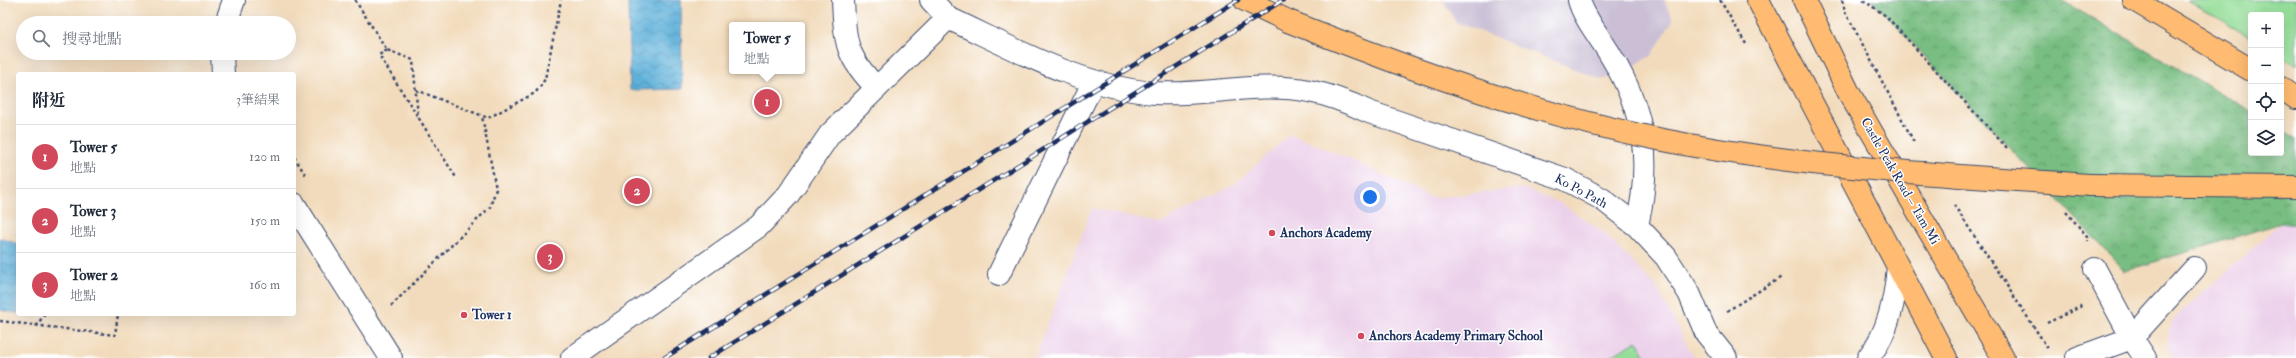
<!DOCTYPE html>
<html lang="zh-TW">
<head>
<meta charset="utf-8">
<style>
	:root { --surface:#fff; --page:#f2f2f3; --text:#1f2937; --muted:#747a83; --line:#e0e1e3; --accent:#d1495b }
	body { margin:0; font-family:"IM FELL Double Pica","Noto Serif TC",serif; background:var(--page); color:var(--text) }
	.controls { position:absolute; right:12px; top:12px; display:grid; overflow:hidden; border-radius:4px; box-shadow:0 4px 16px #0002 }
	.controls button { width:36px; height:36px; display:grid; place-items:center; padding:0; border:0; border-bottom:1px solid var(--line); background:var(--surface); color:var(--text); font:20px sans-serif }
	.you { position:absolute; left:1370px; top:197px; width:14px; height:14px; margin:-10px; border:3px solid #fff; border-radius:50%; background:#1a73e8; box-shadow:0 0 0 6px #1a73e833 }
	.badge { display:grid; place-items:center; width:26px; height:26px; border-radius:50%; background:var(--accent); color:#fff; font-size:13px; font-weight:700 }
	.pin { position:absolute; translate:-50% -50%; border:2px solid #fff; box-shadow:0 1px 4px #0006 }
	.popup { position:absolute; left:729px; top:22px; width:76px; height:52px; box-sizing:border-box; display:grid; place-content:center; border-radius:4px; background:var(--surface); filter:drop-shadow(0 1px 3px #0005); font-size:13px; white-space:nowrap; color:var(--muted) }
	.popup b { font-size:15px; color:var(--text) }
	.popup::after { content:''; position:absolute; left:50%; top:100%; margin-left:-8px; border:8px solid transparent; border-top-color:var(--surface) }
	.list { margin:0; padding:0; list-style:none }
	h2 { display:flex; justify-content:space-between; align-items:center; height:52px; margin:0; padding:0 16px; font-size:17px }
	h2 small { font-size:13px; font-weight:400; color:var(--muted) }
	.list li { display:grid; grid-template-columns:26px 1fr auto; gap:12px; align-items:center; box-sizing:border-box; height:64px; padding:0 16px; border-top:1px solid var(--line) }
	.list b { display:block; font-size:15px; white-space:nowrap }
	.list p { margin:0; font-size:13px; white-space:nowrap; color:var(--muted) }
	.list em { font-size:13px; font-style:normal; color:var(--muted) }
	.icon { flex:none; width:22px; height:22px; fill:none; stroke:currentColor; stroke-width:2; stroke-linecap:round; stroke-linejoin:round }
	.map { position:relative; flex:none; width:2296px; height:358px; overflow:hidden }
	.search { position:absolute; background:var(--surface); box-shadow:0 4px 16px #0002; left:16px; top:16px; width:280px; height:44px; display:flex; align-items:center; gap:10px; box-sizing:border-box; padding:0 14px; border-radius:22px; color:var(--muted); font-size:15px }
	.panel { position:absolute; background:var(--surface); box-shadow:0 4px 16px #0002; left:16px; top:72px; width:280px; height:244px; border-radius:4px }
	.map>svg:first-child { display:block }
</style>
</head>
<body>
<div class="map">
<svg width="2296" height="358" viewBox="0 0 2296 358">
	<defs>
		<pattern id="forest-crowns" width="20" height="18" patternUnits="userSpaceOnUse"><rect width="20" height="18" fill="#78bd81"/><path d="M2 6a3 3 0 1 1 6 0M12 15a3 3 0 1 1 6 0" fill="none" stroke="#629a6d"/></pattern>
		<pattern id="water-waves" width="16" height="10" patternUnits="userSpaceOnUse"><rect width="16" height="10" fill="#5eb1da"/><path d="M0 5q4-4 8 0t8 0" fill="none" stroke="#4d90b4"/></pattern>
	</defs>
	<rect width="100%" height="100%" fill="#fff"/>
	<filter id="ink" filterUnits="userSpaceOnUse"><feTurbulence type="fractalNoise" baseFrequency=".025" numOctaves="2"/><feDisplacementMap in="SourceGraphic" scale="8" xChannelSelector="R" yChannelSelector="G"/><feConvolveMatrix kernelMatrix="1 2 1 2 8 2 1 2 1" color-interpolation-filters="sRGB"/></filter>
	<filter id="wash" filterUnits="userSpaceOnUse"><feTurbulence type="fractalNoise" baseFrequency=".012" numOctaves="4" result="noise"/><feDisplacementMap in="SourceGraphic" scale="16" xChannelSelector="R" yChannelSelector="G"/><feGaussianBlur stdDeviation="0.9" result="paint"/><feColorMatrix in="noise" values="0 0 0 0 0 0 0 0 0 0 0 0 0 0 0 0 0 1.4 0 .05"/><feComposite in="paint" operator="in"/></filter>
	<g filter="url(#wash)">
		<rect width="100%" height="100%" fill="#f2dbbc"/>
		<path fill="#ecd1ea" d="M 1290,134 L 1352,160 L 1432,198 L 1523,188 L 1562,204 L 1602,231 L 1655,285 L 1694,358 L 1035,358 L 1092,208 L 1160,224 L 1235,184 Z
			M 2281,223 L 2296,225 L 2296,358 L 2174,358 L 2167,347 L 2171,321 Z"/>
		<path fill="#cbbfd5" d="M 1443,0 L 1664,0 L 1673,20 L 1652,55 L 1622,73 L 1602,80 L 1456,22 Z"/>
		<path fill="#95de99" stroke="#58867c" d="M 2188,0 L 2296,0 L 2296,65 L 2281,56 L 2281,15 L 2251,15 L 2251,38 Z
			M 1637,341 L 1647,358 L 1608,358 Z"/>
		<path fill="url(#forest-crowns)" stroke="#4a7670" d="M 1872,0 L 2061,0 L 2251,111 L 2251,153 L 2281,153 L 2281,129 L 2296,138 L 2296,225 L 2281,223 L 2125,271 Z"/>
		<path fill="url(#water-waves)" stroke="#3c709c" d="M 628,0 L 681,0 L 682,89 L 630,90 Z
			M 0,238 L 18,244 L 18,313 L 0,310 Z"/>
	</g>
	<g filter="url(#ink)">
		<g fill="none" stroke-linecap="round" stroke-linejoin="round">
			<g stroke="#3b496c" stroke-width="24">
				<path id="minor" d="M 843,0 C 845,43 846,57 877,88
					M 1579,0 C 1583,17 1602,40 1611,56 C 1645,112 1652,161 1637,226
					M 948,18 C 1015,49 1081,87 1155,93 C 1207,96 1259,81 1309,91 C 1330,95 1350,103 1369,112 L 1565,179 L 1602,199 L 1637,226 L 1666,257 L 1689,293 L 1706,333 L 1726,358
					M 226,23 L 234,0
					M 222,53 L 223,74
					M 294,204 L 391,358
					M 2095,269 L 2132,338 L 2145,358
					M 999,274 L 1094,81
					M 572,358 L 759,226 L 788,195 L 830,134 L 948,18 L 931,0
					M 1868,358 C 1889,332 1895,299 1898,267
					M 2077,358 L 2132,338 L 2195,268"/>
			</g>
			<g stroke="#3b496c" stroke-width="24">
				<path id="major" d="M 1758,0 L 1946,358
					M 1804,0 L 1849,93 L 2003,358"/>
			</g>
			<g stroke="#3b496c" stroke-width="24">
				<path id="highway" d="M 1245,0 L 1288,21
					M 2134,0 L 2251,70
					M 2281,88 L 2296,98
					M 2090,185 L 2296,187"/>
			</g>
			<path stroke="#3b496c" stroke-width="2.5" stroke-dasharray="3 3" stroke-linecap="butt" d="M 355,0 L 387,50 L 413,60 L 418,117
				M 1720,0 L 1746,44
				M 1842,0 L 1845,11 L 1915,144
				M 1863,0 L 1886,16 L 2008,149
				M 387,50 L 379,55 L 457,179
				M 416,90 L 488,118 L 535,93 L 540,87 L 545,79 L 561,0
				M 294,157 L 307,177
				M 1954,205 L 2049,350
				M 2066,212 L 2087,236 L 2088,241
				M 391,306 L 490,207 L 496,189 L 482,116
				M 1727,311 L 1783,276
				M 0,321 L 115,335 L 118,314
				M 2047,323 L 2080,307 L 2081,305
				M 36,326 L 45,314"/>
			<use href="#minor" stroke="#fff" stroke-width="22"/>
			<use href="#major" stroke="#febb71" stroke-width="22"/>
			<use href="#highway" stroke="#febb71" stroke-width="22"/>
			<g stroke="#1b2f5e" stroke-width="4.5">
				<path id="rail" d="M 664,358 L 1238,0
					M 709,358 L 1283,0"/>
			</g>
			<use href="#rail" stroke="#fff" stroke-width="3" stroke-dasharray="9" stroke-linecap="butt"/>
			<g stroke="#3b496c" stroke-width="24" stroke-linecap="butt">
				<path id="highway-bridge" d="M 1288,21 C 1409,69 1531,113 1658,139 C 1800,168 1946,175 2090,185"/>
			</g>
			<use href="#highway-bridge" stroke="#febb71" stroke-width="22"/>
		</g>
	</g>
	<g fill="#d1495b" stroke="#fff" stroke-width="1.5">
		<circle cx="1272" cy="233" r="4"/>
		<circle cx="464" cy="315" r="4"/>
		<circle cx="1361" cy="336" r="4"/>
	</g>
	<g text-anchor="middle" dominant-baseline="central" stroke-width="3" stroke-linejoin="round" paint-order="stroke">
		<g font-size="13" fill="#1b2f5e" stroke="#fff">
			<text transform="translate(1900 181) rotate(60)">Castle Peak Road – Tam Mi</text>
			<text transform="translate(1581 191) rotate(28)">Ko Po Path</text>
		</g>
		<g font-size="13" font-weight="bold" fill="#1b2f5e" stroke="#fff" text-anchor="start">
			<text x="1280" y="233">Anchors Academy</text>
			<text x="472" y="315">Tower 1</text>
			<text x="1369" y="336">Anchors Academy Primary School</text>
		</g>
	</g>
</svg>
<div class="controls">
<button>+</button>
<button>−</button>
<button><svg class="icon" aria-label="locate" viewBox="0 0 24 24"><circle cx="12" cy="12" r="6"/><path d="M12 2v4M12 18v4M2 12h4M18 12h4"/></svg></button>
<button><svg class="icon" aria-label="layers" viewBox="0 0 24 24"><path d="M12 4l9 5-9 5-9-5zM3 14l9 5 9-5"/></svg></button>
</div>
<div class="you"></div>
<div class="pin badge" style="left:767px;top:102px">1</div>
<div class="popup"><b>Tower 5</b>地點</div>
<div class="pin badge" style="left:637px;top:191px">2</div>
<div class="pin badge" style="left:550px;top:257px">3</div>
<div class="search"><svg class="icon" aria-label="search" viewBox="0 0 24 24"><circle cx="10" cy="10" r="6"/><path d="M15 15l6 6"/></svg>搜尋地點</div>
<section class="panel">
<h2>附近<small>3筆結果</small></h2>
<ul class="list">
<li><span class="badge">1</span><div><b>Tower 5</b><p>地點</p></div><em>120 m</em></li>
<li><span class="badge">2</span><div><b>Tower 3</b><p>地點</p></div><em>150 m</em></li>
<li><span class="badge">3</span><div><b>Tower 2</b><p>地點</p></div><em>160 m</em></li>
</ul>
</section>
</div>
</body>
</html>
